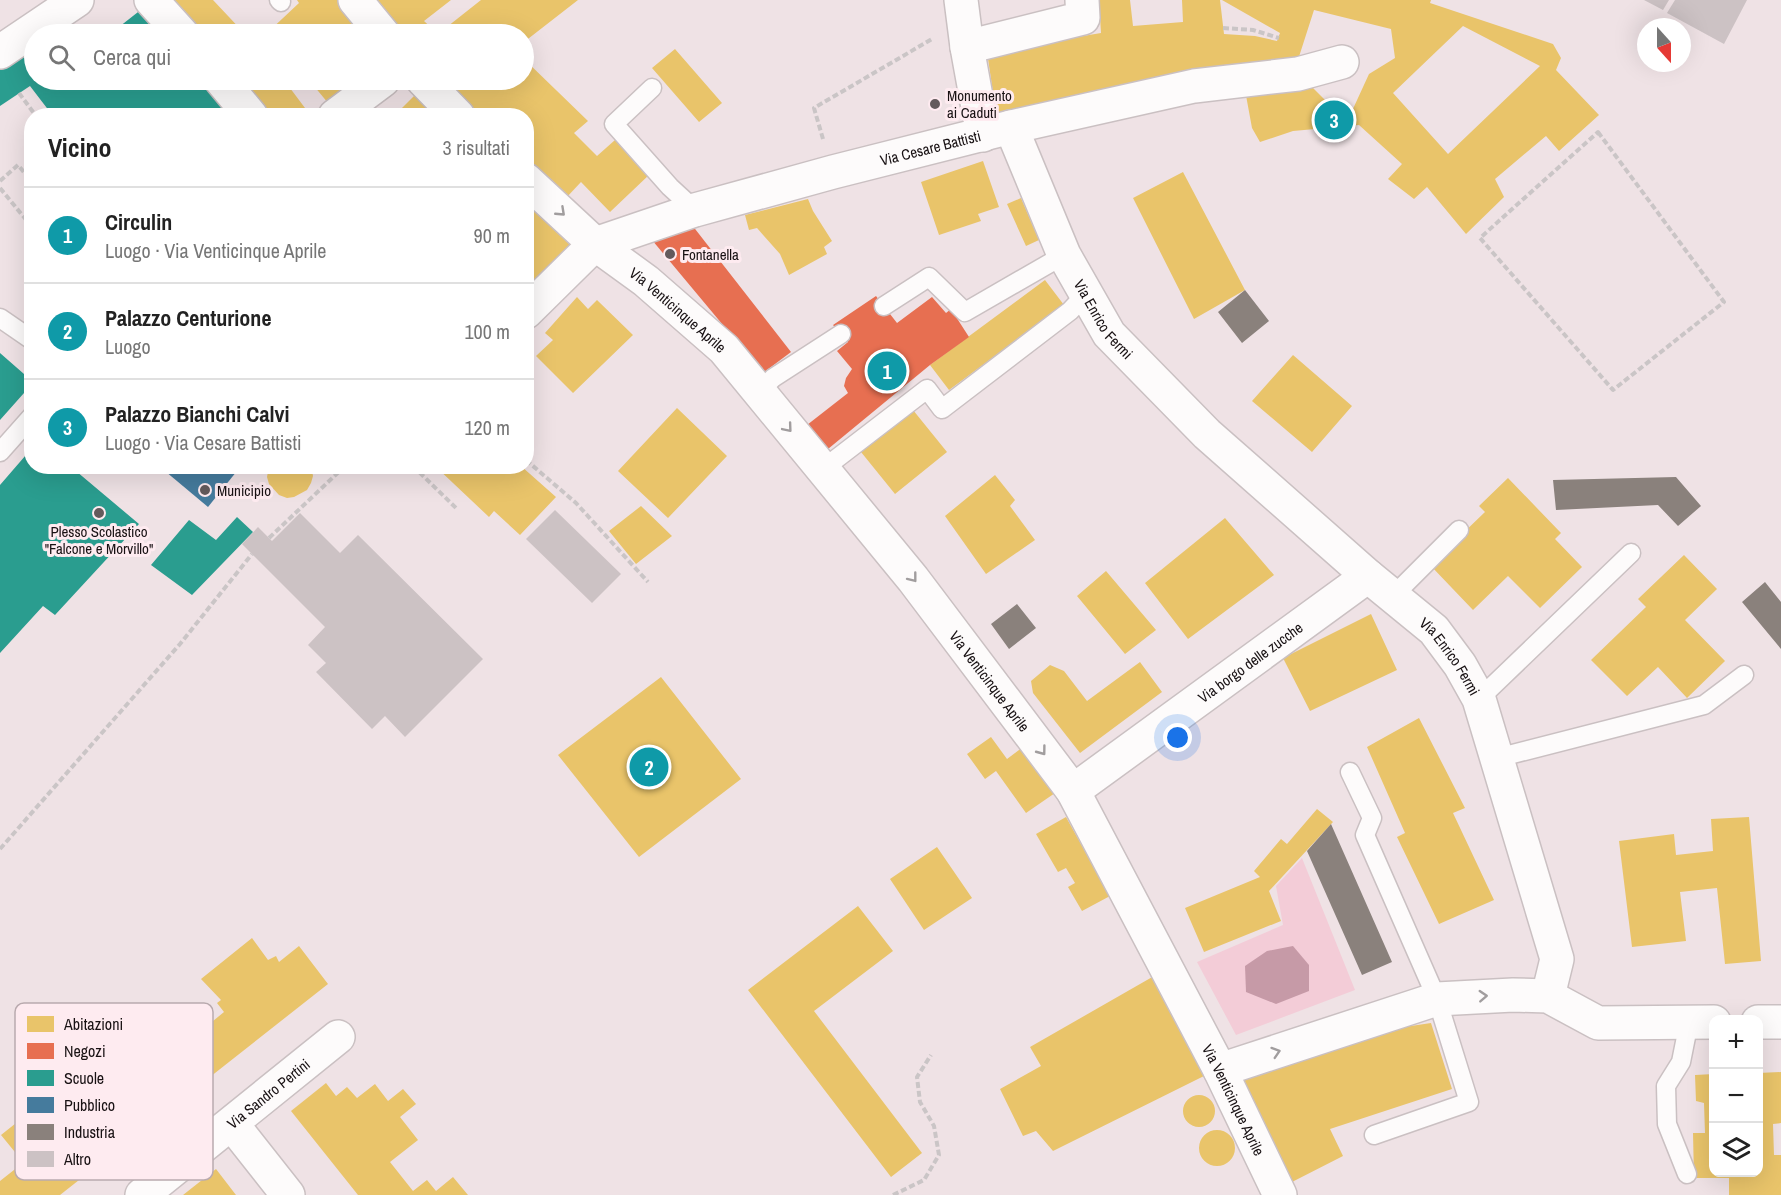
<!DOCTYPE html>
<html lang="it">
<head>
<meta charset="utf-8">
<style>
	:root { --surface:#fff; --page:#f2f2f2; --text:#222; --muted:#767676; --line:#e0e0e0; --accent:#635a5c }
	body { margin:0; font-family:"Archivo Narrow",sans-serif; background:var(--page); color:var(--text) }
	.controls { position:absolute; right:18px; bottom:18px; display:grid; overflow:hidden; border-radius:12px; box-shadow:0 6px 24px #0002 }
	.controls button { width:54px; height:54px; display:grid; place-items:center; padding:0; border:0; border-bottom:2px solid var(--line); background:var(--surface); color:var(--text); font:30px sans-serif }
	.compass { position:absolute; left:1637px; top:18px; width:54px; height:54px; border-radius:50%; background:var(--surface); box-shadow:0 6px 24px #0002; rotate:159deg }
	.you { position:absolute; left:1178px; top:738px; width:21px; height:21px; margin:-15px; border:4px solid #fff; border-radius:50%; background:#1a73e8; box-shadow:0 0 0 9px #1a73e833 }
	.badge { display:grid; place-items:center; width:39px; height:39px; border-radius:50%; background:var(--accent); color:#fff; font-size:20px; font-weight:700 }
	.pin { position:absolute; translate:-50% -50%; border:3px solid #fff; box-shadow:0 2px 6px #0006 }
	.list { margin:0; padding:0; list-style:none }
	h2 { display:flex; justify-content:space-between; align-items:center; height:78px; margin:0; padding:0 24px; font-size:26px }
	h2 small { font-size:20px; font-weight:400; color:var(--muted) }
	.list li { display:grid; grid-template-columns:39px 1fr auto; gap:18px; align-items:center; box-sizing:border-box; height:96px; padding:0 24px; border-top:2px solid var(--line) }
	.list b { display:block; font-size:22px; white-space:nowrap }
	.list p { margin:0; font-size:20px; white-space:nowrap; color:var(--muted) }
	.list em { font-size:20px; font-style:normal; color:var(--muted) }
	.icon { flex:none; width:33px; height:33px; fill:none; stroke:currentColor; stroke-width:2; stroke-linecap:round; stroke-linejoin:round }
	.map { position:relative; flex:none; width:1781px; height:1195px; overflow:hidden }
	.search { position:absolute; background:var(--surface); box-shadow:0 6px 24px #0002; left:24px; top:24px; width:510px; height:66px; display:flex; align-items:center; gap:15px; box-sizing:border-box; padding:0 21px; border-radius:33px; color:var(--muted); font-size:22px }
	.panel { position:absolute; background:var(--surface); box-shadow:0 6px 24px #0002; left:24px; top:108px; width:510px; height:366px; border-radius:24px }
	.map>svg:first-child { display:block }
</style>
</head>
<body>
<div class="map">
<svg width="1781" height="1195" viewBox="0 0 1781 1195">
	<rect width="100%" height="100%" fill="#efe2e5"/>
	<path fill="#f3ccd7" d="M 1302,858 L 1355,990 L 1236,1035 L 1197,962 L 1283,925 L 1276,886 Z"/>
	<path fill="#c69aa7" d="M 1293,946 L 1309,965 L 1309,991 L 1276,1004 L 1246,992 L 1245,966 L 1267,951 Z"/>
	<path fill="#e9c46a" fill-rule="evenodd" d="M 162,0 L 213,0 L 245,34 L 195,34 Z
		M 297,0 L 343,0 L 366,34 L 335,34 L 328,24 L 317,34 L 266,34 L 299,3 Z
		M 365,0 L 451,0 L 424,21 L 438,34 L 481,0 L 578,0 L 524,42 L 524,34 L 395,34 Z
		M 1099,0 L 1130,0 L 1133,26 L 1183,22 L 1182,0 L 1220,0 L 1224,34 L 1255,36 L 1277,41 L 1280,33 L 1222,0 L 1431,0 L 1430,3 L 1553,44 L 1561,58 L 1556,70 L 1599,115 L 1559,151 L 1546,136 L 1495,179 L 1504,197 L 1466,234 L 1427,187 L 1414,199 L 1388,179 L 1402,164 L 1359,125 L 1293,131 L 1260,142 L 1252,128 L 1245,90 L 1280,83 L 1313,88 L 1338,113 L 1352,111 L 1369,74 L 1395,58 L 1391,29 L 1314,10 L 1296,66 L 996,113 L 987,52 L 1101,33 ZM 1463,26 L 1540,66 L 1448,154 L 1393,93 Z
		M 675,49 L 722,103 L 699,122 L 652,68 Z
		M 524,59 L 588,121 L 574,133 L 597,156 L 615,140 L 650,174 L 610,212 L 581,182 L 566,198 L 526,163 L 526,116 L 477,116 L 440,80 L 524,80 Z
		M 235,80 L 284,80 L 311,116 L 262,116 Z
		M 309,80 L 368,80 L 333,109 Z
		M 417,93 L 437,116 L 394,116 Z
		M 983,161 L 999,207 L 978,214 L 981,221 L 939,235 L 921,182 Z
		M 1183,172 L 1245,290 L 1194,319 L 1133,198 Z
		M 1021,198 L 1039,240 L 1026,246 L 1007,204 Z
		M 808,199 L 813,211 L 832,241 L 824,247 L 827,254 L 789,275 L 780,254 L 757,228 L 749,230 L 745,215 Z
		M 526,202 L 571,246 L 526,291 Z
		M 1045,280 L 1064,305 L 949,390 L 930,365 Z
		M 577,297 L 588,309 L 597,300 L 633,335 L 573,393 L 536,356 L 553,340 L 545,333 Z
		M 1293,355 L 1352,406 L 1312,452 L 1252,401 Z
		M 677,408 L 727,456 L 668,518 L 618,471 Z
		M 913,410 L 947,452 L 895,494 L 861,452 Z
		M 269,466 L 311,466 L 313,476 L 311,483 L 307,490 L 294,497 L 287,498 L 279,495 L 269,484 L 267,477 Z
		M 435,466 L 521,466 L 556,497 L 520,535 L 494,511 L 489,517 Z
		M 995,475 L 1015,500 L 1010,506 L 1035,540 L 986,574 L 945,516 Z
		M 1508,478 L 1561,533 L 1555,539 L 1582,567 L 1540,608 L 1508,576 L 1473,610 L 1430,565 L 1485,512 L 1479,506 Z
		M 641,506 L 672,536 L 636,564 L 609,531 Z
		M 1225,518 L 1274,575 L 1188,639 L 1145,583 Z
		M 1684,555 L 1717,589 L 1685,620 L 1725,661 L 1687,698 L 1658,667 L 1627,696 L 1591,660 L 1646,607 L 1638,599 Z
		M 1106,571 L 1156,630 L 1125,654 L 1077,596 Z
		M 1371,614 L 1397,670 L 1310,711 L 1283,658 Z
		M 1140,662 L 1162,692 L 1080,753 L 1033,693 L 1031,681 L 1050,665 L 1064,671 L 1087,701 Z
		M 661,677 L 741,779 L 639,857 L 558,755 Z
		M 1419,718 L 1465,808 L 1453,813 L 1494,900 L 1439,924 L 1397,837 L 1405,833 L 1367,747 Z
		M 991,737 L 1007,759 L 1023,747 L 1055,793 L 1026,813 L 996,771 L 985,779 L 967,754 Z
		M 1317,809 L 1333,822 L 1269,891 L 1281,921 L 1204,952 L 1185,908 L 1260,877 L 1254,871 L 1281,839 L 1287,844 Z
		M 1066,817 L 1110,896 L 1082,911 L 1068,887 L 1075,883 L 1066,868 L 1058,872 L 1036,834 Z
		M 1749,817 L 1761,961 L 1725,964 L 1717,888 L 1680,892 L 1686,941 L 1632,947 L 1619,841 L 1674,834 L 1676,855 L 1713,851 L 1711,819 Z
		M 937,847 L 972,898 L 924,930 L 890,879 Z
		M 858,906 L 893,951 L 814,1011 L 922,1153 L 891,1177 L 748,990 Z
		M 252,938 L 268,960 L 276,956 L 279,962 L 299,946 L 328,984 L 60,1195 L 0,1195 L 0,1181 L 19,1166 L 15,1161 L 19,1157 L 1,1135 L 55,1092 L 74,1115 L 81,1109 L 86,1116 L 119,1089 L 111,1080 L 117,1076 L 104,1059 L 154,1019 L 171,1040 L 177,1035 L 185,1044 L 224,1012 L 217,1003 L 221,1000 L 201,979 Z
		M 1154,976 L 1206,1075 L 1053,1151 L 1036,1131 L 1023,1136 L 1000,1089 L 1041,1066 L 1030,1047 Z
		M 1406,1017 L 1411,1026 L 1431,1023 L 1452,1089 L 1330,1129 L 1343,1156 L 1292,1182 L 1235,1074 Z
		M 1781,1072 L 1781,1123 L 1773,1124 L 1774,1155 L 1781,1155 L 1781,1195 L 1729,1195 L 1729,1178 L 1694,1178 L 1693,1133 L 1705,1133 L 1704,1103 L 1696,1101 L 1695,1075 L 1714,1074 L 1714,1172 L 1758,1172 L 1758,1073 Z
		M 326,1083 L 336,1096 L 347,1087 L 357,1098 L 375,1084 L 388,1101 L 403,1089 L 416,1104 L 400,1117 L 418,1140 L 390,1162 L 413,1191 L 427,1180 L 436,1191 L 453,1177 L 468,1195 L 358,1195 L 291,1111 Z
		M1183 1111a16 16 0 1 1 32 0a16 16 0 1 1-32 0Z
		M1199 1148a18 18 0 1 1 36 0a18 18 0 1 1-36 0Z
		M 216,1169 L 236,1195 L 183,1195 Z"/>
	<path fill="#e76f51" d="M 692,225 L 791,352 L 763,373 L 652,240 Z
		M 876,296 L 897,323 L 932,297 L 946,313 L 951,309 L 969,337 L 930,365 L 828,449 L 807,425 L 848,393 L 844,386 L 846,378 L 852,369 L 837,351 L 848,342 L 833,325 Z"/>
	<path fill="#2a9d8f" d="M 147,5 L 170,34 L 110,34 Z
		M 34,42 L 34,80 L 205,80 L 237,116 L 53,116 L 30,86 L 0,106 L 0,63 Z
		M 0,353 L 32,381 L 32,384 L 0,420 Z
		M 32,448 L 32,466 L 70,466 L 139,524 L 55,615 L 43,606 L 0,653 L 0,485 Z
		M 237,517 L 253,532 L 192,595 L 151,565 L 189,520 L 216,540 Z"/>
	<path fill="#457b9d" d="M 159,466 L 241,466 L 208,507 Z"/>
	<path fill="#8a817c" d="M 1245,290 L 1269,321 L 1242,343 L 1218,312 Z
		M 1676,477 L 1701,506 L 1678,526 L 1658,505 L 1556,510 L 1553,480 Z
		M 1765,582 L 1781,602 L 1781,649 L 1742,602 Z
		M 1017,604 L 1036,628 L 1009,649 L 991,624 Z
		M 1331,824 L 1392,962 L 1362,975 L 1307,851 Z"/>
	<path fill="#ccc2c4" d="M 1644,0 L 1669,0 L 1663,10 Z
		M 1675,0 L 1747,0 L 1724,44 L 1667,13 Z
		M 555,510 L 621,574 L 592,603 L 526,539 Z
		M 300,513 L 340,553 L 358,535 L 483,659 L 405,737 L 385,716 L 372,729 L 316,672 L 326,663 L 308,645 L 325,627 L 242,544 L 258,527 L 272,541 Z"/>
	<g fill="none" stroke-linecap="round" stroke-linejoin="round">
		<g stroke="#cac0c2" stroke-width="21">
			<path id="service" d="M 279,0 L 281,2
				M 652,88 L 614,124 L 670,187 L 695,210
				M 884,306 L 929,277 L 965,312 L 1064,255
				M 0,318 L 32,340
				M 759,392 L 773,378 L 841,334
				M 0,452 L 32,416
				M 823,469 L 927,389 L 942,409 L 1070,311 L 1086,294
				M 1393,596 L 1459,530
				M 1479,699 L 1631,553
				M 1497,758 L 1704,705 L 1744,675
				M 1350,772 L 1372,818 L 1365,835 L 1437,999 L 1469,1102 L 1374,1135
				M 1687,1174 L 1667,1124 L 1666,1086 L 1681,1062 L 1689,1022"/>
		</g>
		<g stroke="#cac0c2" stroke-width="36">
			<g id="minor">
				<path d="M 151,0 L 182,34"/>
				<path d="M 355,0 L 383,34"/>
				<path d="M 961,0 L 967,47 L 983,135"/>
				<path d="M 967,47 L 1083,18 L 1082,0"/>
				<path d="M 0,52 L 77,0"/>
				<path d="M 221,80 L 251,116"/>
				<path d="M 423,80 L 458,116"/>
				<path d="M 335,116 L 383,80"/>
				<path id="s1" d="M 1011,127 L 1064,255 L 1109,334 L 1207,434 L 1368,576 L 1434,630 L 1460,665 L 1479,699 L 1557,959 L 1548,996"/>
				<path id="s2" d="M 526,180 L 595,244 L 646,281 L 724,349 L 913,579 L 1073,791 L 1220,1070 L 1280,1195"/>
				<path id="s3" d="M 526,312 L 595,244 L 695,210 L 833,172 L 1011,127 L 1194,86 L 1298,74 L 1342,62"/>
				<path id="s4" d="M 1073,791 L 1368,576"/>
				<path d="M 1758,1022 L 1781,1022"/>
				<path d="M 1220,1070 L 1437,999 L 1513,995 L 1548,996 L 1598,1023 L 1714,1022"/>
				<path d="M 232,1124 L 288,1195"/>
				<path id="s5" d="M 142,1195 L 338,1037"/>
			</g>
		</g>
		<path stroke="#cac5c6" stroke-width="4" stroke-dasharray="6 3" stroke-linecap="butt" d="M 1223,28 L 1253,30 L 1279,38
			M 19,93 L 36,116
			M 1598,132 L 1724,302 L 1613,390 L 1480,238 Z
			M 823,139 L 814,108 L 932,39
			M 0,181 L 18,165 L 32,182
			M 0,188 L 32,227
			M 526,460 L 576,503 L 648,582
			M 413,466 L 456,508
			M 269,538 L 345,466
			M 0,849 L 180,644 L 252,554
			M 893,1195 L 924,1180 L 939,1155 L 934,1126 L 920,1102 L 917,1077 L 931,1055"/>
		<use href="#service" stroke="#fdfbfb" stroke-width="18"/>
		<use href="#minor" stroke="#fdfbfb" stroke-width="33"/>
	</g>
	<defs><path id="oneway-chevron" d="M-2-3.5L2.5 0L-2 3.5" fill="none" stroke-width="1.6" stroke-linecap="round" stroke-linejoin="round" transform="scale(1.5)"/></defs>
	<g stroke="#a19d9e">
		<use href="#oneway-chevron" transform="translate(561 212) rotate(43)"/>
		<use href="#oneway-chevron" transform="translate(788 428) rotate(50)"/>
		<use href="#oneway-chevron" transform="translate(913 578) rotate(52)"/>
		<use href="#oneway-chevron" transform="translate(1042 751) rotate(53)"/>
		<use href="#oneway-chevron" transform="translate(1483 996) rotate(-3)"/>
		<use href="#oneway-chevron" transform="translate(1276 1052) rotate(-18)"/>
	</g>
	<g fill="#635a5c" stroke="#feebf0" stroke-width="2">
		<circle cx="935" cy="104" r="6"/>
		<circle cx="670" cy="254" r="6"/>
		<circle cx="205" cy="490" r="6"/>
		<circle cx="99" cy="513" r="6"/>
	</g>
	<g text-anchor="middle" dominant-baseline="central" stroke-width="6" stroke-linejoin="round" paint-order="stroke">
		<g font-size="15" fill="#181113" stroke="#feebf0" text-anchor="start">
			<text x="947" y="95">Monumento<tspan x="947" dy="17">ai Caduti</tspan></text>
			<text x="682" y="254">Fontanella</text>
			<text x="217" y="490">Municipio</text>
			<text x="99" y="531" text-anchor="middle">Plesso Scolastico<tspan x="99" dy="17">"Falcone e Morvillo"</tspan></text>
		</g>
		<g font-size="15" fill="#181113" stroke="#feebf0">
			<text stroke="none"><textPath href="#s3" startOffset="446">Via Cesare Battisti</textPath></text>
			<text stroke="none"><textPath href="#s2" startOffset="200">Via Venticinque Aprile</textPath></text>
			<text stroke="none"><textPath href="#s1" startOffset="214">Via Enrico Fermi</textPath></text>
			<text stroke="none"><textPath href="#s1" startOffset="700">Via Enrico Fermi</textPath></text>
			<text stroke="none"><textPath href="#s4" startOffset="219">Via borgo delle zucche</textPath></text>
			<text stroke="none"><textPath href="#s2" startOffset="686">Via Venticinque Aprile</textPath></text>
			<text stroke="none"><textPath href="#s5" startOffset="162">Via Sandro Pertini</textPath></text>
			<text stroke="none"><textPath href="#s2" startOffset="1172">Via Venticinque Aprile</textPath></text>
		</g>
	</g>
	<rect x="15" y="1003" width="198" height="177" rx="9" fill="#feebf0" stroke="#b9aaae" stroke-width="1.5"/>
	<rect x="27" y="1016" width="27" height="16" fill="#e9c46a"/>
	<rect x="27" y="1043" width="27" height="16" fill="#e76f51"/>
	<rect x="27" y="1070" width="27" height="16" fill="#2a9d8f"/>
	<rect x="27" y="1097" width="27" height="16" fill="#457b9d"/>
	<rect x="27" y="1124" width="27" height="16" fill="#8a817c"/>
	<rect x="27" y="1151" width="27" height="16" fill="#ccc2c4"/>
	<g font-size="16" fill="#181113">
		<text x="64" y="1030">Abitazioni</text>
		<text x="64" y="1057">Negozi</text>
		<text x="64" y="1084">Scuole</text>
		<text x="64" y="1111">Pubblico</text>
		<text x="64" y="1138">Industria</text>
		<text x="64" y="1165">Altro</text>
	</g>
</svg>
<div class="controls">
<button>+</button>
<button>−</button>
<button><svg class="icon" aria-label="layers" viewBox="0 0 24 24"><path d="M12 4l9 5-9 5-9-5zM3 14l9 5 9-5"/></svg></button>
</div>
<svg class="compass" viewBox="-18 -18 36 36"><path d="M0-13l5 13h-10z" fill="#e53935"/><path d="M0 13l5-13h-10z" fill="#767676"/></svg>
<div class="you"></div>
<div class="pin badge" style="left:887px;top:371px;background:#0f9aa8">1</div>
<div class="pin badge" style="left:649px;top:767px;background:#0f9aa8">2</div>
<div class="pin badge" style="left:1334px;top:120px;background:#0f9aa8">3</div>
<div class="search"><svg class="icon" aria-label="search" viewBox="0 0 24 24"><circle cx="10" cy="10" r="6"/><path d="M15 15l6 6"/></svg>Cerca qui</div>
<section class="panel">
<h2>Vicino<small>3 risultati</small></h2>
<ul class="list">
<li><span class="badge" style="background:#0f9aa8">1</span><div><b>Circulin</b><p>Luogo · Via Venticinque Aprile</p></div><em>90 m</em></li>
<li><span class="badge" style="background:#0f9aa8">2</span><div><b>Palazzo Centurione</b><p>Luogo</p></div><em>100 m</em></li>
<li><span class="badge" style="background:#0f9aa8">3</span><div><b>Palazzo Bianchi Calvi</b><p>Luogo · Via Cesare Battisti</p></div><em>120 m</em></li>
</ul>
</section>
</div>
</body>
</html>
